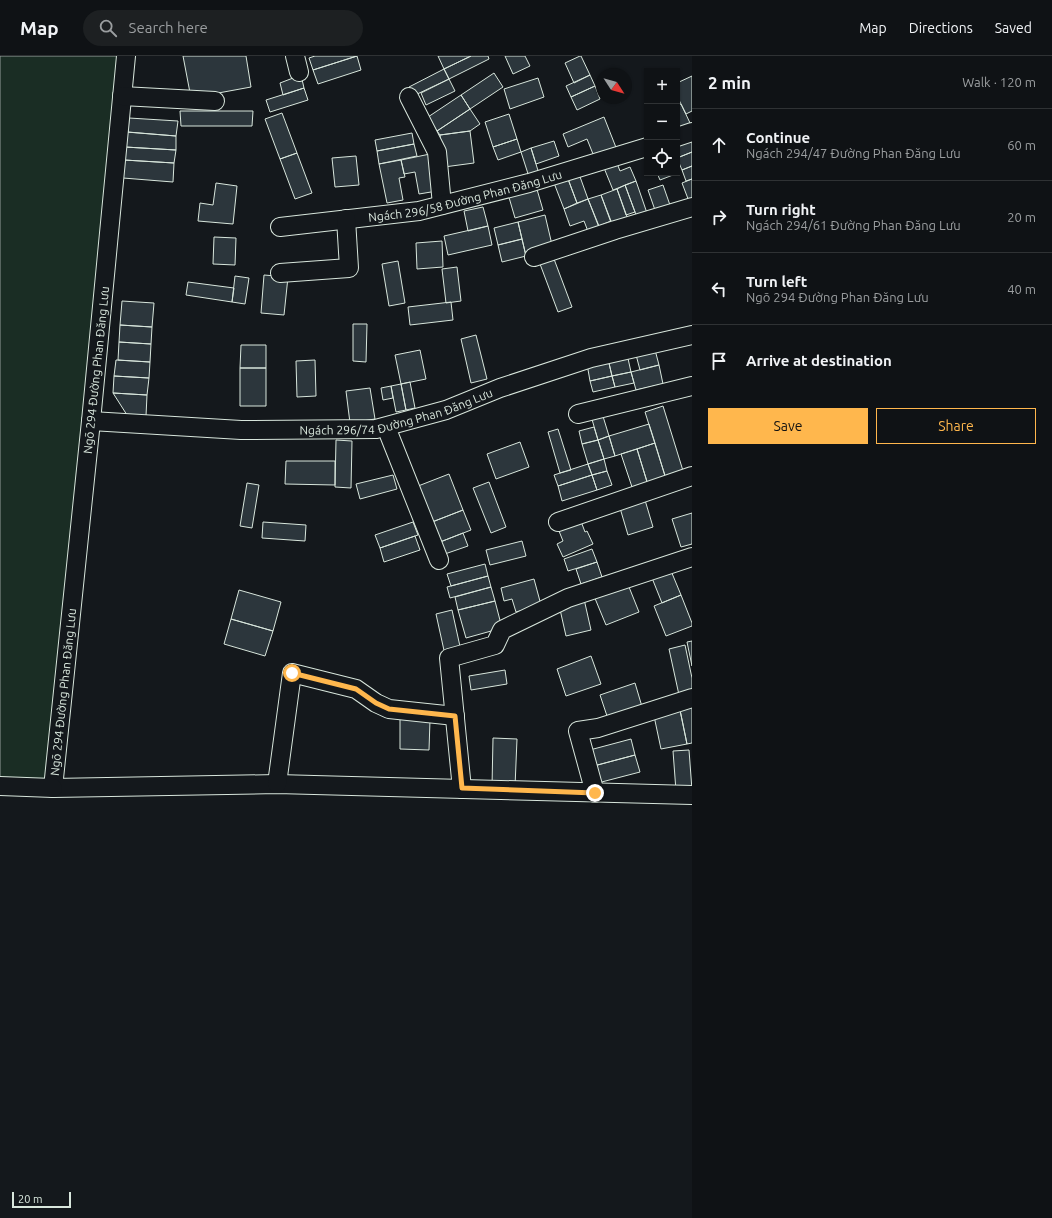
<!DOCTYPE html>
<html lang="en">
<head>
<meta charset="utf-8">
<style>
	:root { --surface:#0f1215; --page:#1d2022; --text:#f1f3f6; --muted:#9b9ea0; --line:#2f3234; --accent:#ffb74d }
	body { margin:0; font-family:Ubuntu,sans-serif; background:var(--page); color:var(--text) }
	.controls { position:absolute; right:12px; top:12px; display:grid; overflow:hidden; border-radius:0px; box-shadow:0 1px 3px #0004 }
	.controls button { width:36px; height:36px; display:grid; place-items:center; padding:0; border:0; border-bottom:1px solid var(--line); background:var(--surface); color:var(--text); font:20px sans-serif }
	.compass { position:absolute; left:596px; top:12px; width:36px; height:36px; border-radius:50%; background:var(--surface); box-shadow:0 1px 3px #0004; rotate:126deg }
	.scale { position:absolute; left:12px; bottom:10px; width:59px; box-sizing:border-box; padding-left:4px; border:2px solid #d8e6dc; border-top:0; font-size:11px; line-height:14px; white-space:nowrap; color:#d8e6dc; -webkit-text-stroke:3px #14181c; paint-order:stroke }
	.stop { position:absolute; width:12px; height:12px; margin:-9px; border:3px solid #ffb74d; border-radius:50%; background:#fff }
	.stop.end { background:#ffb74d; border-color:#fff; box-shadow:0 1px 4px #0008 }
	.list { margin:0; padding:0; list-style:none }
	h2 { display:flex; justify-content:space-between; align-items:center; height:52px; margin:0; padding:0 16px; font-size:17px }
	h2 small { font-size:13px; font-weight:400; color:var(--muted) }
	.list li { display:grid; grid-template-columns:26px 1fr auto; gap:12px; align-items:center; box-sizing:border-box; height:72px; padding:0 16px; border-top:1px solid var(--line) }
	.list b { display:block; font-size:15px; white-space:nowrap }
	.list p { margin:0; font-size:13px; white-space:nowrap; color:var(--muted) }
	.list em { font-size:13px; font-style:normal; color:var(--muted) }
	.actions { display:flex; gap:8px; padding:12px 16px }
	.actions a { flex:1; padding:9px 0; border:1px solid var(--accent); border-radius:0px; text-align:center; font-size:14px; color:var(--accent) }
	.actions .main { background:var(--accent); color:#111 }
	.icon { flex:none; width:22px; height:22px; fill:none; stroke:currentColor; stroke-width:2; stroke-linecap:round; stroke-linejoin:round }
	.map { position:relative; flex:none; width:692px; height:1162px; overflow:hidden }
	header { display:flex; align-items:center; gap:24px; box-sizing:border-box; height:56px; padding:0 20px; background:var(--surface); border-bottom:1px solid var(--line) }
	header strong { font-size:19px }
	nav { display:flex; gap:22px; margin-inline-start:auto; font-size:14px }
	.search { width:280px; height:36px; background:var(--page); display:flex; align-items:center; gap:10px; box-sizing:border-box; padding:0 14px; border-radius:22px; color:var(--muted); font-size:15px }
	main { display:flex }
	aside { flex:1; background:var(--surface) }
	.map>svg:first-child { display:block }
</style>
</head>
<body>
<header>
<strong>Map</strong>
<div class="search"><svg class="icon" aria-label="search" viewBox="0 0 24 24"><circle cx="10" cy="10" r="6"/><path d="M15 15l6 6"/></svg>Search here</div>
<nav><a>Map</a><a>Directions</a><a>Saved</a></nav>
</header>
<main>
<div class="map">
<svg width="692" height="1162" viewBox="0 0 692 1162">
	<rect width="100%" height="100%" fill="#14181c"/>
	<path fill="#1a2d24" stroke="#939e99" d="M 0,0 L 125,0 L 53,732 L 0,730 Z"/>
	<path fill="#2c363c" stroke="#d8e6dc" d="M 183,0 L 246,0 L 251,31 L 191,42 Z
		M 315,0 L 357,0 L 313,14 L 309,2 Z
		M 357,0 L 361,14 L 318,28 L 313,14 Z
		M 438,0 L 471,0 L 444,13 Z
		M 471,0 L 488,0 L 489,3 L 449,23 L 444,13 Z
		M 505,0 L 525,0 L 530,10 L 513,18 Z
		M 580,0 L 581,0 L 590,19 L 574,27 L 565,7 Z
		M 444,13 L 449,23 L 413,40 L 409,31 Z
		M 494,17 L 503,31 L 470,53 L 461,39 Z
		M 301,19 L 304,32 L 283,39 L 280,27 Z
		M 590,19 L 595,30 L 571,41 L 566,30 Z
		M 692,20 L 692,55 L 686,58 L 677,40 L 677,27 Z
		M 538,22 L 544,41 L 510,53 L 504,33 Z
		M 449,23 L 455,35 L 426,49 L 421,37 Z
		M 595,30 L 600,43 L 577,54 L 571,41 Z
		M 304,32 L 308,44 L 270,56 L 266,44 Z
		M 461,39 L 470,53 L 437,75 L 428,61 Z
		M 681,48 L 691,69 L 677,75 L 677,50 Z
		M 470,53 L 480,68 L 470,75 L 440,79 L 437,75 Z
		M 180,55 L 253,55 L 252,70 L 181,70 Z
		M 282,57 L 297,97 L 280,103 L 265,63 Z
		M 509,58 L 517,83 L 493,91 L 485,66 Z
		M 604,61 L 617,94 L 595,103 L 587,83 L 568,91 L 563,78 Z
		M 129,62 L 178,65 L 176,80 L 128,76 Z
		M 470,75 L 474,107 L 444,111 L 440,79 Z
		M 126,76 L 176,80 L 176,94 L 125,91 Z
		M 412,77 L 414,88 L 377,95 L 375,84 Z
		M 692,79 L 692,96 L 677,102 L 677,85 Z
		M 517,83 L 521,96 L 498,104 L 493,91 Z
		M 554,85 L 559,100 L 536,108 L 531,92 Z
		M 414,88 L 417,100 L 379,108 L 377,95 Z
		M 125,91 L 176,94 L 174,107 L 124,104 Z
		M 531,92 L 540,121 L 530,124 L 521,96 Z
		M 692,96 L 692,110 L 682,114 L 677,102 Z
		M 297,97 L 312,137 L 295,143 L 280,103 Z
		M 430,98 L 437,135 L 419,138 L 415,116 L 404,118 L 401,104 Z
		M 356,100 L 359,129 L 335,131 L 332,102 Z
		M 615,102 L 620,115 L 630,111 L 636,125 L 613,134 L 602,107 Z
		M 124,104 L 174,107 L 173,126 L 123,122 Z
		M 401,104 L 405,121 L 399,122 L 403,144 L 387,147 L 379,108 Z
		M 692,110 L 692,123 L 686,125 L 682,114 Z
		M 657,117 L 672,117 L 673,119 L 660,124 Z
		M 579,118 L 588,143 L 577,147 L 568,123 Z
		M 568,123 L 577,147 L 564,153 L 554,127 Z
		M 692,123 L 692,147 L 690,148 L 682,127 Z
		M 636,125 L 648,160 L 638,164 L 625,129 Z
		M 216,127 L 237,130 L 233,168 L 198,165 L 200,147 L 213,149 Z
		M 625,129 L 635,156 L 626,159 L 617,133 Z
		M 663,129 L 671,152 L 656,157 L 648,134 Z
		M 536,130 L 543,154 L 515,162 L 508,138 Z
		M 617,133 L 629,166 L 613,172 L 601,139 Z
		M 601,139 L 611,165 L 599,170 L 588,143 Z
		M 588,143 L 600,174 L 589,178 L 584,165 L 570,170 L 564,153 Z
		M 483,151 L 488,170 L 468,175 L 464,155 Z
		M 545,159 L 553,193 L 526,200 L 518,166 Z
		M 518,166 L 522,183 L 498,189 L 494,172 Z
		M 488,170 L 492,189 L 448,199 L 444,180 Z
		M 214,181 L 236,182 L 235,209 L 213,208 Z
		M 522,183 L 526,200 L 502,206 L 498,189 Z
		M 442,185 L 443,211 L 417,213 L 416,187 Z
		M 554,203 L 572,251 L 558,256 L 540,208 Z
		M 398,205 L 405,247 L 389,250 L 382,208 Z
		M 457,211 L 461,245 L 446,247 L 442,213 Z
		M 264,219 L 288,221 L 284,259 L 261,257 Z
		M 235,220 L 249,222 L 245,248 L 232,246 Z
		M 188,226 L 234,232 L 232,246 L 186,239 Z
		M 122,245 L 154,247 L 152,271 L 120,269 Z
		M 451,246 L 453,264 L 410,269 L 408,251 Z
		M 353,268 L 367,268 L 366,306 L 353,305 Z
		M 120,269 L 152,271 L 151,288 L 119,286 Z
		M 476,279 L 487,323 L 471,327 L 461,283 Z
		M 119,286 L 151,288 L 150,306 L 118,304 Z
		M 241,289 L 266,289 L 266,312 L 240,312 Z
		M 654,290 L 659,309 L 640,314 L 635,295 Z
		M 420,294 L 426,323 L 401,328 L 395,299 Z
		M 627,298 L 631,316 L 612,320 L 608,303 Z
		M 608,303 L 612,320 L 590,325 L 587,308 Z
		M 116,304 L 150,306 L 149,322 L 114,320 Z
		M 315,304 L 316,340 L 297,341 L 296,305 Z
		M 659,309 L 663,328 L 636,334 L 631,316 Z
		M 240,312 L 266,312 L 266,350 L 240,350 Z
		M 631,316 L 634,327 L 615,331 L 612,320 Z
		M 114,320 L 149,322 L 147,339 L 113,337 Z
		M 612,320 L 615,331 L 593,336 L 590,325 Z
		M 410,326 L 415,352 L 406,354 L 401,328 Z
		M 401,328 L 406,354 L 396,356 L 391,330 Z
		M 391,330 L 393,342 L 383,344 L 381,332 Z
		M 370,332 L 375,363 L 350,367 L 346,335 Z
		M 113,337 L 147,339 L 146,360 L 127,359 Z
		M 663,350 L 684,418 L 666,423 L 645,356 Z
		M 602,357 L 609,380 L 598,384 L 591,360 Z
		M 649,368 L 655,387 L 615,400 L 609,380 Z
		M 594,371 L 598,384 L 582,388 L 579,375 Z
		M 558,373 L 571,414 L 560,417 L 548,376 Z
		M 609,380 L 615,400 L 604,403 L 598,384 Z
		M 336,384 L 352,385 L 351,432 L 335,431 Z
		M 598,384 L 604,403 L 588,408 L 582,388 Z
		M 520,386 L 529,411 L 496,423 L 487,398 Z
		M 655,387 L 666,423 L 648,429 L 637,393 Z
		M 637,393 L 648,429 L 633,434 L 621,398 Z
		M 604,403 L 607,415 L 592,419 L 588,408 Z
		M 286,405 L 335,405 L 335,429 L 285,428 Z
		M 588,408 L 592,419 L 558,430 L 554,419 Z
		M 607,415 L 612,429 L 597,434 L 592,419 Z
		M 449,418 L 463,454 L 427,468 L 413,432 Z
		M 393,419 L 397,433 L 360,443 L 356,428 Z
		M 592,419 L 597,434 L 562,445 L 558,430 Z
		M 489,426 L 506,471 L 491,477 L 473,432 Z
		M 247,427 L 259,429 L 252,472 L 240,470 Z
		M 645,444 L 653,471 L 628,479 L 620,452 Z
		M 463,454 L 471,474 L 435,488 L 427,468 Z
		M 692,457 L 692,488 L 681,491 L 672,463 Z
		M 579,460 L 585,476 L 587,475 L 593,488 L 563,501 L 557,488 L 563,485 L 557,470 Z
		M 263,466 L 306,469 L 305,485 L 262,482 Z
		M 413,466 L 418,479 L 380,492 L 375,479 Z
		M 463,477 L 468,490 L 439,500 L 435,488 Z
		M 415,480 L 420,494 L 384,506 L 380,492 Z
		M 522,485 L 526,500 L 490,509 L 486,494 Z
		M 592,493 L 597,506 L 568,515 L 564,503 Z
		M 597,506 L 602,521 L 581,528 L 576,513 Z
		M 485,508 L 488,520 L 451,530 L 447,518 Z
		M 669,510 L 681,539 L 662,547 L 650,517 Z
		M 488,520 L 491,531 L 450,542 L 447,531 Z
		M 534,523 L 541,549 L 516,556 L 512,543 L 504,545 L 501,532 Z
		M 627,526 L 639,556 L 606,569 L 594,540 Z
		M 491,531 L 495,545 L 458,554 L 455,541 Z
		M 239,534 L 281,546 L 273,575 L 231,563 Z
		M 681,539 L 692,567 L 692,570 L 666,580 L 654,550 Z
		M 584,543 L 591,574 L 566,580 L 559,549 Z
		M 495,545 L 502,572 L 466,582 L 458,554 Z
		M 452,554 L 461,595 L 445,599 L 436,558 Z
		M 231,563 L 273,575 L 265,600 L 224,588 Z
		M 692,585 L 692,610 L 687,586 Z
		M 685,589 L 692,622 L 692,636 L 679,639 L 669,593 Z
		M 591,600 L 601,628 L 566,640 L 557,613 Z
		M 505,614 L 507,628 L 471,634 L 469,620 Z
		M 635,627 L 643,654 L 609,666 L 600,639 Z
		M 692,651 L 692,687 L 687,688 L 680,654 Z
		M 680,654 L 687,688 L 661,693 L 654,660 Z
		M 400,663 L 430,664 L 429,694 L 400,693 Z
		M 493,682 L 517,683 L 515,731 L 492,731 Z
		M 631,683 L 635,699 L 590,711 L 586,695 Z
		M 689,694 L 692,734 L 676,735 L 673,695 Z
		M 635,699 L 640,716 L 594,728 L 590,711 Z"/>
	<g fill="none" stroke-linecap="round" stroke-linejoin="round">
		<g stroke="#d8e6dc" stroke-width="20">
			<g id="street">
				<path d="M 126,0 L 91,365 L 53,732 L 277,728 L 692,739"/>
				<path d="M 295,0 L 299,16"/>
				<path d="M 122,40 L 215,45"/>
				<path d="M 409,41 L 437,96 L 442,149"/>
				<path d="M 677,81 L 692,76"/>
				<path id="s1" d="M 280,171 L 419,155 L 529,127 L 647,91"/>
				<path d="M 534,201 L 615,174 L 692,151"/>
				<path d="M 280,217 L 349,212 L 346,163"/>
				<path d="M 578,358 L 692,330"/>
				<path id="s2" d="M 91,365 L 241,374 L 376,373 L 446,354 L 500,332 L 591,302 L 692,279"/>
				<path d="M 386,371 L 439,504"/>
				<path d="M 558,466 L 692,420"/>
				<path d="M 277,728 L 292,617 L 356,633 L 376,647 L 389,653 L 455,660"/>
				<path d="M 0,730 L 53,732"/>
				<path d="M 462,733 L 449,602 L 495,589 L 502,574 L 568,542 L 692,501"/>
				<path d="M 595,737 L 578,675 L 598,672 L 692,642"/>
			</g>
		</g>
		<use href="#street" stroke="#14181c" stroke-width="18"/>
	</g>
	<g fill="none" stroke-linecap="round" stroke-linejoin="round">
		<path stroke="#ffb74d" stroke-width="5" d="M 292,617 L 356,633 L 376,647 L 389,653 L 455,660 L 462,732 L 595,737"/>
	</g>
	<g text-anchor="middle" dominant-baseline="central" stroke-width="3" stroke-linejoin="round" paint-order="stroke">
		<g font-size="12" fill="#d8e6dc" stroke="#14181c">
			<text stroke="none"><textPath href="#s1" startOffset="188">Ngách 296/58 Đường Phan Đăng Lưu</textPath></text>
			<text transform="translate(96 314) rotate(-84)">Ngõ 294 Đường Phan Đăng Lưu</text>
			<text stroke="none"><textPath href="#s2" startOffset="308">Ngách 296/74 Đường Phan Đăng Lưu</textPath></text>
			<text transform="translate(63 636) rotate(-84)">Ngõ 294 Đường Phan Đăng Lưu</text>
		</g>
	</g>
</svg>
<div class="controls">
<button>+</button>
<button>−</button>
<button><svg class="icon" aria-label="locate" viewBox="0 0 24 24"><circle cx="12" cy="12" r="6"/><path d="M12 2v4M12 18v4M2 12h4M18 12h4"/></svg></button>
</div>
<svg class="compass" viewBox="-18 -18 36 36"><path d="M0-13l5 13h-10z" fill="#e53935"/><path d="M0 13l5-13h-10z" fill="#9b9ea0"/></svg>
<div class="scale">20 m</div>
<div class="stop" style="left:292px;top:617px"></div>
<div class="stop end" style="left:595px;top:737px"></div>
</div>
<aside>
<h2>2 min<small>Walk · 120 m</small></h2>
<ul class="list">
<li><svg class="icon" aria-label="ahead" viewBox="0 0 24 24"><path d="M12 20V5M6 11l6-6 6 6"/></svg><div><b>Continue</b><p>Ngách 294/47 Đường Phan Đăng Lưu</p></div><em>60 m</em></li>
<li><svg class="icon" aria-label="right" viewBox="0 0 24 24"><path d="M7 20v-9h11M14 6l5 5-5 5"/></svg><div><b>Turn right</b><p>Ngách 294/61 Đường Phan Đăng Lưu</p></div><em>20 m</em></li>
<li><svg class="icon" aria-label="left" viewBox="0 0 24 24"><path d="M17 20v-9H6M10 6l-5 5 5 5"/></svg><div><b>Turn left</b><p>Ngõ 294 Đường Phan Đăng Lưu</p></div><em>40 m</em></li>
<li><svg class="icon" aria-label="arrive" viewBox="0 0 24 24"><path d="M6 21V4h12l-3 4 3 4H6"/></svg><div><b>Arrive at destination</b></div></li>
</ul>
<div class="actions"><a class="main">Save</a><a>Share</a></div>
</aside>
</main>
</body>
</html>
